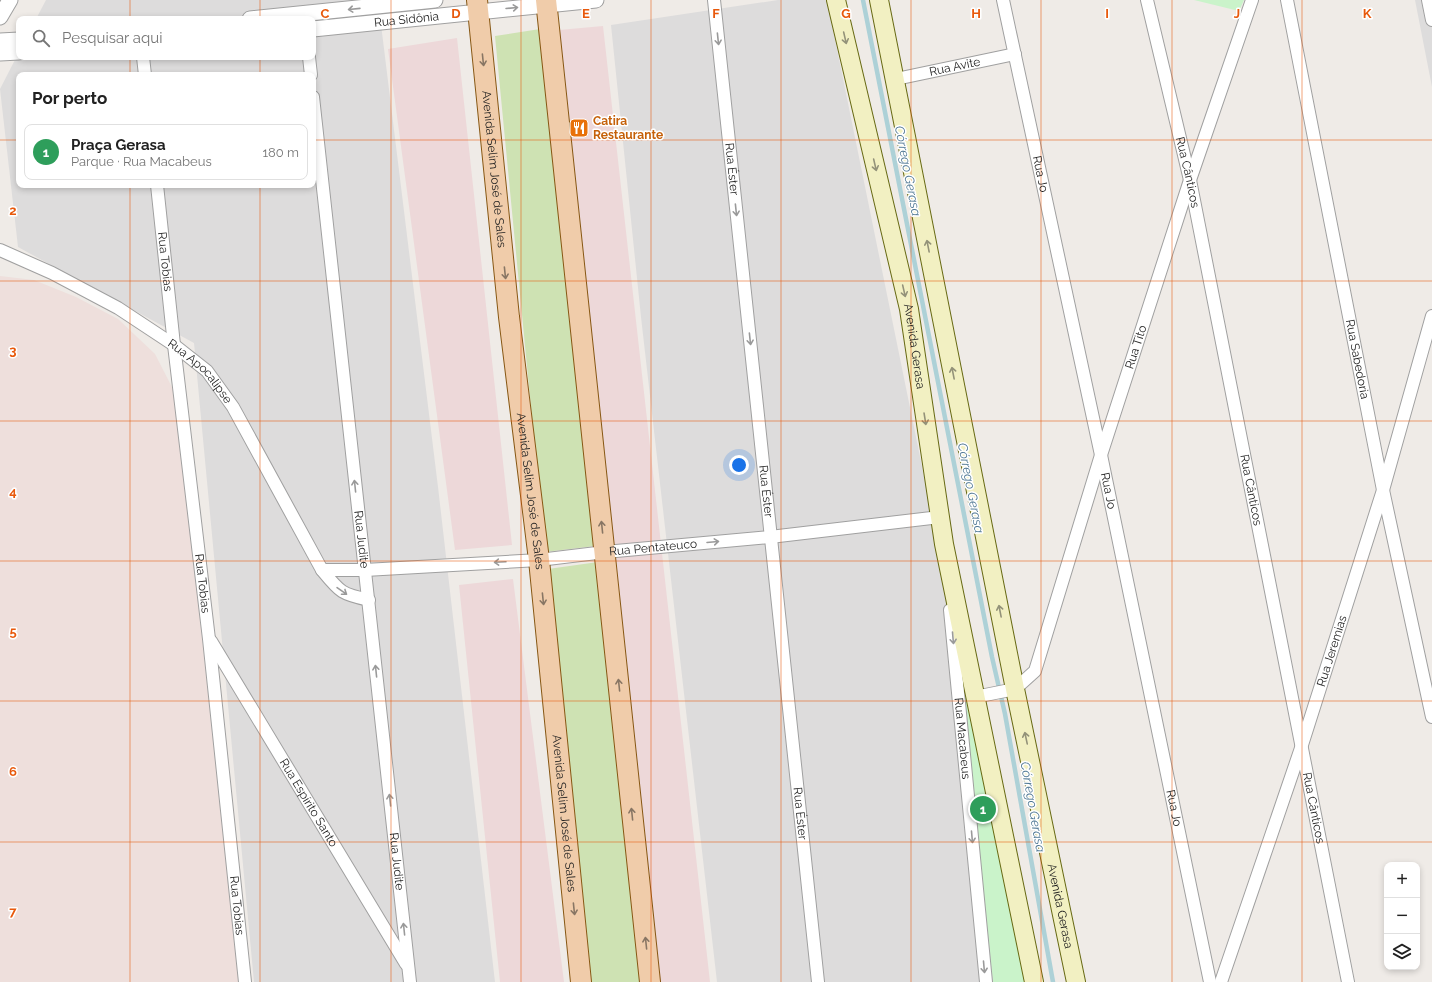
<!DOCTYPE html>
<html lang="pt">
<head>
<meta charset="utf-8">
<style>
	:root { --surface:#fff; --page:#f2f2f2; --text:#222; --muted:#767676; --line:#e0e0e0; --accent:#b51a26 }
	body { margin:0; font-family:Raleway,sans-serif; background:var(--page); color:var(--text) }
	.controls { position:absolute; right:12px; bottom:12px; display:grid; overflow:hidden; border-radius:8px; box-shadow:0 2px 6px #0003 }
	.controls button { width:36px; height:36px; display:grid; place-items:center; padding:0; border:0; border-bottom:1px solid var(--line); background:var(--surface); color:var(--text); font:20px sans-serif }
	.you { position:absolute; left:739px; top:465px; width:14px; height:14px; margin:-10px; border:3px solid #fff; border-radius:50%; background:#1a73e8; box-shadow:0 0 0 6px #1a73e833 }
	.badge { display:grid; place-items:center; width:26px; height:26px; border-radius:50%; background:var(--accent); color:#fff; font-size:13px; font-weight:700 }
	.pin { position:absolute; translate:-50% -50%; border:2px solid #fff; box-shadow:0 1px 4px #0006 }
	.list { margin:0; padding:0; list-style:none }
	h2 { display:flex; justify-content:space-between; align-items:center; height:52px; margin:0; padding:0 16px; font-size:17px }
	h2 small { font-size:13px; font-weight:400; color:var(--muted) }
	.list li { display:grid; grid-template-columns:26px 1fr auto; gap:12px; align-items:center; box-sizing:border-box; height:56px; margin:0 8px 8px; padding:0 8px; border:1px solid var(--line); border-radius:8px }
	.list b { display:block; font-size:15px; white-space:nowrap }
	.list p { margin:0; font-size:13px; white-space:nowrap; color:var(--muted) }
	.list em { font-size:13px; font-style:normal; color:var(--muted) }
	.icon { flex:none; width:22px; height:22px; fill:none; stroke:currentColor; stroke-width:2; stroke-linecap:round; stroke-linejoin:round }
	.map { position:relative; flex:none; width:1432px; height:982px; overflow:hidden }
	.search { position:absolute; background:var(--surface); box-shadow:0 2px 6px #0003; left:16px; top:16px; width:300px; height:44px; display:flex; align-items:center; gap:10px; box-sizing:border-box; padding:0 14px; border-radius:8px; color:var(--muted); font-size:15px }
	.panel { position:absolute; background:var(--surface); box-shadow:0 2px 6px #0003; left:16px; top:72px; width:300px; height:116px; border-radius:8px }
	.map>svg:first-child { display:block }
</style>
</head>
<body>
<div class="map">
<svg width="1432" height="982" viewBox="0 0 1432 982">
	<rect width="100%" height="100%" fill="#efebe7"/>
	<path fill="#dddcdc" fill-rule="evenodd" d="M 46,0 L 378,0 L 438,487 L 495,982 L 254,982 L 194,343 L 18,247 L 0,89 L 19,52 L 19,57 L 313,57 L 313,19 L 36,19 ZM 19,75 L 313,75 L 313,185 L 19,185 Z
		M 778,0 L 827,0 L 1027,982 L 717,982 L 641,317 L 611,25 Z
		M 1415,0 L 1432,0 L 1432,87 Z"/>
	<path fill="#edd8d9" d="M 603,26 L 710,982 L 660,982 L 559,30 Z
		M 457,38 L 512,545 L 455,550 L 388,49 Z
		M 513,579 L 564,982 L 500,982 L 459,585 Z"/>
	<path fill="#eedfdc" d="M 0,276 L 34,280 L 76,297 L 118,319 L 155,354 L 176,395 L 239,982 L 0,982 Z"/>
	<path fill="#cee2b3" d="M 540,29 L 595,546 L 545,552 L 495,36 Z
		M 598,562 L 642,982 L 589,982 L 548,569 Z"/>
	<path fill="#caf3ca" d="M 1194,0 L 1244,0 L 1239,11 Z
		M 957,635 L 1026,982 L 993,982 Z"/>
	<g fill="none" stroke-linecap="round" stroke-linejoin="round">
		<path stroke="#add1d7" stroke-width="4.5" d="M 863,0 L 992,657 L 1005,714 L 1053,982"/>
		<g stroke="#a0a0a0" stroke-width="14">
			<g id="minor">
				<path id="s1" d="M 714,0 L 818,982"/>
				<path id="s2" d="M 1003,0 L 1101,455 L 1210,982"/>
				<path id="s3" d="M 1147,0 L 1190,180 L 1348,982"/>
				<path id="s4" d="M 1287,0 L 1383,490 L 1432,717"/>
				<path d="M 1428,0 L 1432,20"/>
				<path d="M 143,57 L 145,75"/>
				<path d="M 309,57 L 311,75"/>
				<path id="s5" d="M 896,79 L 1015,54"/>
				<path id="s6" d="M 313,97 L 410,982"/>
				<path id="s7" d="M 157,185 L 174,345 L 209,639 L 245,982"/>
				<path id="s8" d="M 0,250 L 52,273 L 118,308 L 174,345 L 207,371 L 233,407 L 322,570 C 340,592 341,594 369,600"/>
				<path id="s9" d="M 322,570 L 365,570 L 539,560 L 605,552 L 770,537 L 940,517"/>
				<path id="s10" d="M 950,610 L 986,982"/>
				<path id="s11" d="M 211,641 L 406,964"/>
				<path id="s12" d="M 975,697 L 1015,689 L 1035,671 L 1101,455 L 1190,180 L 1252,0"/>
				<path id="s13" d="M 1221,982 L 1301,748 L 1383,490 L 1432,316"/>
			</g>
		</g>
		<g stroke="#a0a0a0" stroke-width="17">
			<g id="tertiary">
				<path d="M 0,17 L 10,0"/>
				<path d="M 250,19 L 435,0"/>
				<path id="s14" d="M 313,29 L 596,0"/>
				<path d="M 0,41 L 19,40"/>
				<path d="M 0,53 L 19,52"/>
			</g>
		</g>
		<g stroke="#676913" stroke-width="20">
			<g id="secondary">
				<path id="s15" d="M 836,0 L 909,309 L 944,544 L 1034,982"/>
				<path id="s16" d="M 879,0 L 1015,689 L 1076,982"/>
			</g>
		</g>
		<g stroke="#875713" stroke-width="22">
			<g id="primary">
				<path id="s17" d="M 477,0 L 509,317 L 539,560 L 581,982"/>
				<path d="M 546,0 L 650,982"/>
			</g>
		</g>
		<use href="#minor" stroke="#fff" stroke-width="12"/>
		<use href="#tertiary" stroke="#fff" stroke-width="15"/>
		<use href="#secondary" stroke="#f2f0c2" stroke-width="18"/>
		<use href="#primary" stroke="#f0ccaa" stroke-width="20"/>
	</g>
	<defs><path id="oneway-shaft" d="M-6 0H5M1.5-3L5.5 0L1.5 3" fill="none" stroke-width="1.6" stroke-linecap="round" stroke-linejoin="round"/></defs>
	<g stroke="#9a9a9a">
		<use href="#oneway-shaft" transform="translate(512 8) rotate(-5)"/>
		<use href="#oneway-shaft" transform="translate(354 9) rotate(174)"/>
		<use href="#oneway-shaft" transform="translate(718 39) rotate(84)"/>
		<use href="#oneway-shaft" transform="translate(736 210) rotate(84)"/>
		<use href="#oneway-shaft" transform="translate(750 339) rotate(84)"/>
		<use href="#oneway-shaft" transform="translate(355 486) rotate(-96)"/>
		<use href="#oneway-shaft" transform="translate(713 542) rotate(-5)"/>
		<use href="#oneway-shaft" transform="translate(500 562) rotate(177)"/>
		<use href="#oneway-shaft" transform="translate(342 591) rotate(35)"/>
		<use href="#oneway-shaft" transform="translate(953 638) rotate(85)"/>
		<use href="#oneway-shaft" transform="translate(376 671) rotate(-96)"/>
		<use href="#oneway-shaft" transform="translate(390 800) rotate(-96)"/>
		<use href="#oneway-shaft" transform="translate(972 837) rotate(85)"/>
		<use href="#oneway-shaft" transform="translate(404 929) rotate(-96)"/>
		<use href="#oneway-shaft" transform="translate(984 967) rotate(85)"/>
	</g>
	<g stroke="#939279">
		<use href="#oneway-shaft" transform="translate(845 38) rotate(77)"/>
		<use href="#oneway-shaft" transform="translate(875 165) rotate(77)"/>
		<use href="#oneway-shaft" transform="translate(928 246) rotate(-101)"/>
		<use href="#oneway-shaft" transform="translate(904 291) rotate(77)"/>
		<use href="#oneway-shaft" transform="translate(953 373) rotate(-101)"/>
		<use href="#oneway-shaft" transform="translate(925 419) rotate(81)"/>
		<use href="#oneway-shaft" transform="translate(1000 611) rotate(-101)"/>
		<use href="#oneway-shaft" transform="translate(1026 738) rotate(-102)"/>
	</g>
	<g stroke="#887664">
		<use href="#oneway-shaft" transform="translate(483 60) rotate(84)"/>
		<use href="#oneway-shaft" transform="translate(505 273) rotate(84)"/>
		<use href="#oneway-shaft" transform="translate(602 527) rotate(-96)"/>
		<use href="#oneway-shaft" transform="translate(543 599) rotate(84)"/>
		<use href="#oneway-shaft" transform="translate(619 685) rotate(-96)"/>
		<use href="#oneway-shaft" transform="translate(632 814) rotate(-96)"/>
		<use href="#oneway-shaft" transform="translate(574 909) rotate(84)"/>
		<use href="#oneway-shaft" transform="translate(646 943) rotate(-96)"/>
	</g>
	<path fill="none" stroke="#e8590c" stroke-width="1" stroke-opacity="0.55" d="M 130,0 L 130,19M 260,0 L 260,19M 391,0 L 391,982M 521,0 L 521,982M 651,0 L 651,982M 781,0 L 781,982M 911,0 L 911,982M 1041,0 L 1041,982M 1172,0 L 1172,982M 1302,0 L 1302,982M 130,57 L 130,75M 260,57 L 260,75M 0,140 L 19,140M 313,140 L 1432,140M 130,185 L 130,982M 260,185 L 260,982M 0,281 L 1432,281M 0,421 L 1432,421M 0,561 L 1432,561M 0,701 L 1432,701M 0,842 L 1432,842"/>
	<defs>
		<g id="restaurant-square" transform="scale(1)"><rect x="-9" y="-9" width="18" height="18" rx="4" fill="#e8710a" stroke="#fff"/><path d="M-5-6h1v4h1v-4h1v4h1v-4h1v5L-1.5 .5V6h-2V.5L-5-1ZM5-6V6H3V1.5H1.5Q1.5-4 5-6Z" fill="#fff"/></g>
	</defs>
	<g fill-rule="evenodd">
		<use href="#restaurant-square" x="579" y="128"/>
	</g>
	<g text-anchor="middle" dominant-baseline="central" stroke-width="3" stroke-linejoin="round" paint-order="stroke">
		<g font-size="12" fill="#1f1f1f" stroke="#fff">
			<text stroke="none"><textPath href="#s14" startOffset="94">Rua Sidônia</textPath></text>
			<text stroke="none"><textPath href="#s5" startOffset="60">Rua Avite</textPath></text>
			<text stroke="none"><textPath href="#s17" startOffset="170">Avenida Selim José de Sales</textPath></text>
			<text stroke="none"><textPath href="#s1" startOffset="170">Rua Éster</textPath></text>
			<text stroke="none"><textPath href="#s3" startOffset="177">Rua Cânticos</textPath></text>
			<text stroke="none"><textPath href="#s2" startOffset="178">Rua Jo</textPath></text>
			<text stroke="none"><textPath href="#s7" startOffset="77">Rua Tobias</textPath></text>
			<text stroke="none"><textPath href="#s15" startOffset="355">Avenida Gerasa</textPath></text>
			<text stroke="none"><textPath href="#s12" startOffset="407">Rua Tito</textPath></text>
			<text stroke="none"><textPath href="#s4" startOffset="366">Rua Sabedoria</textPath></text>
			<text stroke="none"><textPath href="#s8" startOffset="236">Rua Apocalipse</textPath></text>
			<text stroke="none"><textPath href="#s3" startOffset="501">Rua Cânticos</textPath></text>
			<text stroke="none"><textPath href="#s17" startOffset="494">Avenida Selim José de Sales</textPath></text>
			<text stroke="none"><textPath href="#s1" startOffset="494">Rua Éster</textPath></text>
			<text stroke="none"><textPath href="#s2" startOffset="502">Rua Jo</textPath></text>
			<text stroke="none"><textPath href="#s6" startOffset="445">Rua Judite</textPath></text>
			<text stroke="none"><textPath href="#s9" startOffset="332">Rua Pentateuco</textPath></text>
			<text stroke="none"><textPath href="#s7" startOffset="401">Rua Tobias</textPath></text>
			<text stroke="none"><textPath href="#s13" startOffset="349">Rua Jeremias</textPath></text>
			<text stroke="none"><textPath href="#s10" startOffset="129">Rua Macabeus</textPath></text>
			<text stroke="none"><textPath href="#s11" startOffset="189">Rua Espírito Santo</textPath></text>
			<text stroke="none"><textPath href="#s2" startOffset="826">Rua Jo</textPath></text>
			<text stroke="none"><textPath href="#s3" startOffset="825">Rua Cânticos</textPath></text>
			<text stroke="none"><textPath href="#s17" startOffset="818">Avenida Selim José de Sales</textPath></text>
			<text stroke="none"><textPath href="#s1" startOffset="818">Rua Éster</textPath></text>
			<text stroke="none"><textPath href="#s6" startOffset="769">Rua Judite</textPath></text>
			<text stroke="none"><textPath href="#s7" startOffset="725">Rua Tobias</textPath></text>
			<text stroke="none"><textPath href="#s16" startOffset="924">Avenida Gerasa</textPath></text>
		</g>
		<g font-size="12" font-weight="bold" fill="#c56008" stroke="#fff" text-anchor="start">
			<text x="593" y="121">Catira<tspan x="593" dy="14">Restaurante</tspan></text>
		</g>
		<g font-size="13" font-style="italic" fill="#507894" stroke="#fff">
			<text transform="translate(908 171) rotate(79)">Córrego Gerasa</text>
			<text transform="translate(971 488) rotate(79)">Córrego Gerasa</text>
			<text transform="translate(1033 807) rotate(80)">Córrego Gerasa</text>
		</g>
	</g>
	<g font-size="13" text-anchor="middle" font-weight="bold" fill="#e8590c" stroke="#fff" stroke-width="3" stroke-linejoin="round" paint-order="stroke">
		<text x="325" y="18">C</text>
		<text x="456" y="18">D</text>
		<text x="586" y="18">E</text>
		<text x="716" y="18">F</text>
		<text x="846" y="18">G</text>
		<text x="976" y="18">H</text>
		<text x="1107" y="18">I</text>
		<text x="1237" y="18">J</text>
		<text x="1367" y="18">K</text>
		<text x="13" y="215">2</text>
		<text x="13" y="355">3</text>
		<text x="13" y="496">4</text>
		<text x="13" y="636">5</text>
		<text x="13" y="776">6</text>
		<text x="13" y="916">7</text>
	</g>
</svg>
<div class="controls">
<button>+</button>
<button>−</button>
<button><svg class="icon" aria-label="layers" viewBox="0 0 24 24"><path d="M12 4l9 5-9 5-9-5zM3 14l9 5 9-5"/></svg></button>
</div>
<div class="you"></div>
<div class="pin badge" style="left:983px;top:809px;background:#2e9e5b">1</div>
<div class="search"><svg class="icon" aria-label="search" viewBox="0 0 24 24"><circle cx="10" cy="10" r="6"/><path d="M15 15l6 6"/></svg>Pesquisar aqui</div>
<section class="panel">
<h2>Por perto<small></small></h2>
<ul class="list">
<li><span class="badge" style="background:#2e9e5b">1</span><div><b>Praça Gerasa</b><p>Parque · Rua Macabeus</p></div><em>180 m</em></li>
</ul>
</section>
</div>
</body>
</html>
